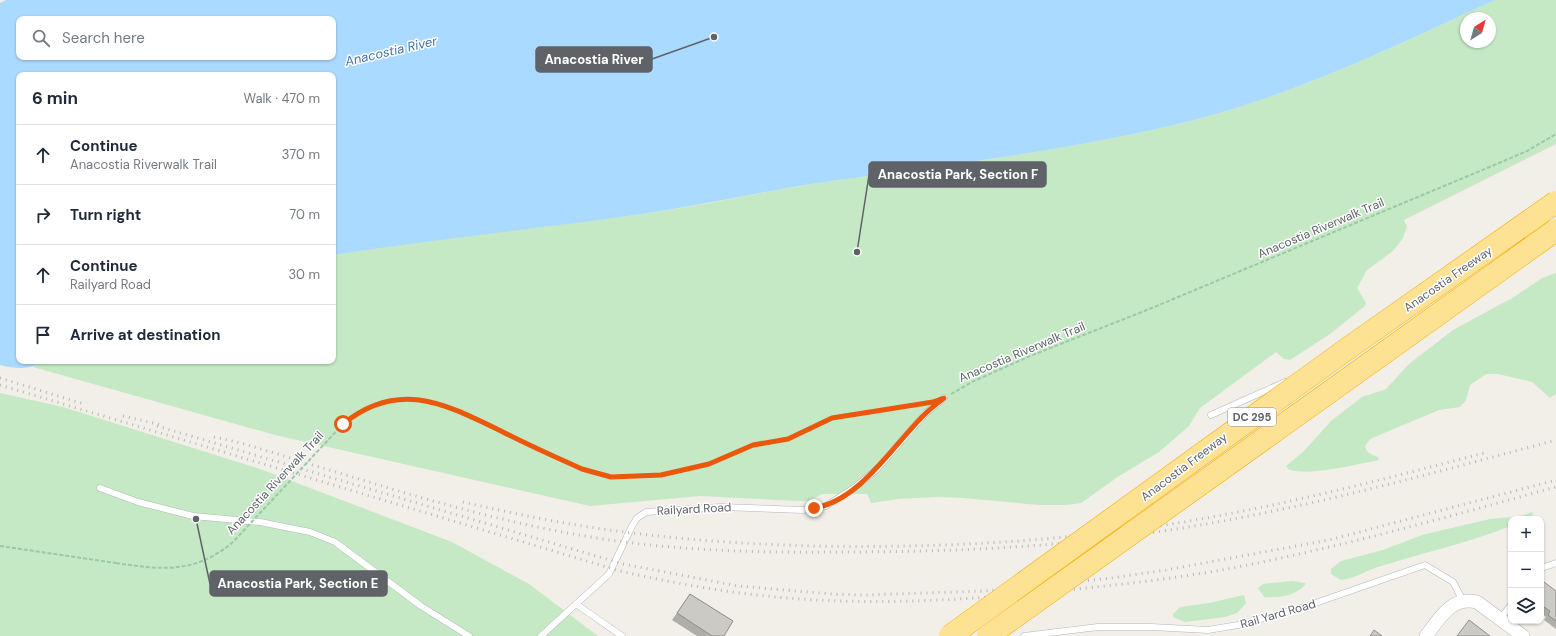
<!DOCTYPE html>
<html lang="en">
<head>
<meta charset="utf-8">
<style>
	:root { --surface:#fff; --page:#f2f2f3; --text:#1f2937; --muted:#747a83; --line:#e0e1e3 }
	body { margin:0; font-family:"DM Sans",sans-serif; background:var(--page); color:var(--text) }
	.controls { position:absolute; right:12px; bottom:12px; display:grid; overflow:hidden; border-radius:8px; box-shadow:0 1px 3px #0004 }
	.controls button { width:36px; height:36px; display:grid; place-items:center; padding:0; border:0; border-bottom:1px solid var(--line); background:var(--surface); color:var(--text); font:20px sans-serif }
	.compass { position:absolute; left:1460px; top:12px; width:36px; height:36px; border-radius:50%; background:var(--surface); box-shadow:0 1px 3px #0004; rotate:37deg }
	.stop { position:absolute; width:12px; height:12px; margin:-9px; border:3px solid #ea580c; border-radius:50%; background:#fff }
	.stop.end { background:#ea580c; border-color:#fff; box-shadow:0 1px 4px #0008 }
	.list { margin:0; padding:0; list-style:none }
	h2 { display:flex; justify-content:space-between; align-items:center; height:52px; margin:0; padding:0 16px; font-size:17px }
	h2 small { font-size:13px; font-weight:400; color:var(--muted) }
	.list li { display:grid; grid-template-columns:26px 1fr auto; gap:12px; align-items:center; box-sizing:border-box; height:60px; padding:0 16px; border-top:1px solid var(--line) }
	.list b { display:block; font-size:15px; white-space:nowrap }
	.list p { margin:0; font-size:13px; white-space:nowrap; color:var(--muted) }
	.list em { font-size:13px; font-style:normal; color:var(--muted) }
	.icon { flex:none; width:22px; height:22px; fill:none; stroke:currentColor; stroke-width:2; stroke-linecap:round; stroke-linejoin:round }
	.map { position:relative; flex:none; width:1556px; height:636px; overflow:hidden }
	.search { position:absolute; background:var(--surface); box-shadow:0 1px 3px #0004; left:16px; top:16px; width:320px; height:44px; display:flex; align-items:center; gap:10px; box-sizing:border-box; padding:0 14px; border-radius:8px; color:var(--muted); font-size:15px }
	.panel { position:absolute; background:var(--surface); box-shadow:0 1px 3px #0004; left:16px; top:72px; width:320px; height:292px; border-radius:8px }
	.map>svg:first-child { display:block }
</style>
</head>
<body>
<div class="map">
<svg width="1556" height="636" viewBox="0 0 1556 636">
	<rect width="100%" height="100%" fill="#f1efe8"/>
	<path fill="#c5e8c5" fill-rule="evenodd" d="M 1495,0 L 1556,0 L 1556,144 L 1404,220 L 1407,227 L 1403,238 L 1393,251 L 1367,270 L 1357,288 L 1366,303 L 1365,306 L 1330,334 L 1290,360 L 1284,359 L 1276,352 L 1200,408 L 1189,426 L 1159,452 L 1119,476 L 1081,503 L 1067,505 L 1039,505 L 963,498 L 938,497 L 898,499 L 871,503 L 867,494 L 822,494 L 808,501 L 798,501 L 700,496 L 590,506 L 275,435 L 33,367 L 45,361 L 333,361 L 333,255 C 440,238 548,227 655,212 C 714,204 773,189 832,181 C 953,164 1075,150 1194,120 C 1299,93 1397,45 1495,0 ZM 1466,18 L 1490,18 L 1490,42 L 1466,42 Z
		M 1556,273 L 1556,394 L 1550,398 L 1532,382 L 1498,374 L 1486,374 L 1470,385 L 1466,400 L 1460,407 L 1439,410 L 1370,439 L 1365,446 C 1366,453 1372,455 1378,457 L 1379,460 C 1358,464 1306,477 1288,469 L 1286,466 L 1303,452 L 1331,421 L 1362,397 L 1386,389 L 1409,364 L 1453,330 L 1514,297 L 1542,278 Z
		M 0,393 L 63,407 L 260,469 L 452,542 L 529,584 L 598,636 L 0,636 Z
		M 1532,512 L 1533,514 L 1528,519 L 1511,519 L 1511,526 C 1468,543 1422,553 1378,567 C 1365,571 1354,579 1341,580 L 1331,574 L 1331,569 L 1341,561 L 1383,550 L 1422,535 L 1490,519 L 1521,516 Z
		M 1292,581 L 1305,583 L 1305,585 C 1294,596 1280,598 1264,597 L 1258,588 L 1263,584 Z
		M 1244,595 L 1246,603 L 1237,613 L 1225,617 L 1185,622 L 1173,617 L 1173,614 L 1180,607 L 1209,603 Z"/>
	<path fill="#aadaff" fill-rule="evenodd" d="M 6,0 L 1495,0 C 1397,45 1299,93 1194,120 C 1075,150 953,164 832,181 C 773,189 714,203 655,212 C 548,228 440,238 333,255 L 333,75 L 19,75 L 19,361 L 45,361 C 28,370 18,369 0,365 L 0,3 ZM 19,19 L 333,19 L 333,57 L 19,57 Z"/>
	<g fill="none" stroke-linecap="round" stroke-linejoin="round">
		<g stroke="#b5b8bc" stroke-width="7">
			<path id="service" d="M 1211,415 L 1285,382
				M 100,488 L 138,502 L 193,516 L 260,522 L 310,532 L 335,542 L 421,606 L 469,636
				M 1541,568 L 1556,563
				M 576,604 L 622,636
				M 1500,619 L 1511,605
				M 541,636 L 609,574 L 632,526 L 637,518 L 646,512 L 721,507 L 803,510 L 826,506 L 854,488 L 876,470 L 925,414 L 944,398
				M 1024,636 L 1098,627 L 1151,627 L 1208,630 L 1238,625 L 1301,608 L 1425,565 L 1453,582 L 1463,601"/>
		</g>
		<g stroke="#b5b8bc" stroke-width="14">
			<path id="minor" d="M 1426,636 C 1440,618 1451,596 1477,602 L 1523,636"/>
		</g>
		<path stroke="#9cc7a9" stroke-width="2" stroke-dasharray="4 2" stroke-linecap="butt" d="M 951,394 L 974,381 L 1030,356 L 1147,310 L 1492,166 L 1527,151 L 1556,134
			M 631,477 L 661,475 L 709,464 L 753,445 L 788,439 L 825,420 L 842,415 L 924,403
			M 0,546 L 116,563"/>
		<use href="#service" stroke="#fff" stroke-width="6"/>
		<use href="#minor" stroke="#fff" stroke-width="13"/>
		<path stroke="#b6b7b8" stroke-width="3" stroke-dasharray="1 5" stroke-linecap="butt" d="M 0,378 L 84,404
			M 0,385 L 620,571 C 668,582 717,591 766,596 C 851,605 938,602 1023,594 C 1091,588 1160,581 1227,569 C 1338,548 1447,517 1556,487
			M 123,416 L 162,425
			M 157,426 L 623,564 L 738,586 L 831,594 L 864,595 L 985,591 L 1112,578 L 1166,570 L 1329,540 L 1556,480
			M 214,437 L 241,443 C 352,476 464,515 579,535 C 662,550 749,553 834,552 C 944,552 1054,548 1163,531 C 1297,511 1426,475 1556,440
			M 463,502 C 519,515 575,526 632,533 C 786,552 952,550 1106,533 C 1236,518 1362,485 1488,452"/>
		<g stroke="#f9ab00" stroke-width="23" stroke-linecap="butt">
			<path id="motorway-bridge" d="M 950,636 L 1347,349 L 1556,202
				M 988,636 L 1556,230"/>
		</g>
		<path stroke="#9cc7a9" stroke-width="2" stroke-dasharray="4 2" stroke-linecap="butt" d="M 116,563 C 162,570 195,574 233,542 L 343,424 C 399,379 444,403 500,431 C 530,446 560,461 591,473 L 611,477 L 631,477"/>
		<use href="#motorway-bridge" stroke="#fde293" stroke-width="22"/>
	</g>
	<path fill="#afaea9" d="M 1541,586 L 1556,591 L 1556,629 L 1544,620 L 1546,617 L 1541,613 Z
		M 690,594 L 724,636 L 697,636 L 672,620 Z"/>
	<path fill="#cccac5" stroke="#8f8d8a" d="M 1544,582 L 1556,591 L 1556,621 L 1548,615 L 1550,611 L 1541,605 L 1541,586 Z
		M 690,594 L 733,621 L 724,636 L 712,636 L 677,613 Z
		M 1469,620 L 1490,636 L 1457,636 Z
		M 1374,630 L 1382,636 L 1370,636 Z"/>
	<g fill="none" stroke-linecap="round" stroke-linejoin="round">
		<path stroke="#ea580c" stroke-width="5" d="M 343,424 C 399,379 445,404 501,431 C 528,445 555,457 582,469 L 611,477 L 661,475 L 709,464 L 753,445 L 788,439 L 832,418 L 933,402 L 944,398 C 938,403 931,408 925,414 C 894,444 860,501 814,508"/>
	</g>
	<g text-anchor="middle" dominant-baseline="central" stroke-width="3" stroke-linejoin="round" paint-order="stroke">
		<rect fill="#fff" stroke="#8f9295" stroke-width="1" x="1228" y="408" width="48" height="18" rx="3"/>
		<g font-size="11" font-weight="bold" fill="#5f6368">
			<text x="1252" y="417">DC 295</text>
		</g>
		<g font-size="12" fill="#5f6368" stroke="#fff">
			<text transform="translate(1321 228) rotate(-23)">Anacostia Riverwalk Trail</text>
			<text transform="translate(1448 279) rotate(-35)">Anacostia Freeway</text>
			<text transform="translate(1022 352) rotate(-23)">Anacostia Riverwalk Trail</text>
			<text transform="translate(1184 467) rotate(-37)">Anacostia Freeway</text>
			<text transform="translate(275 483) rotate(-47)">Anacostia Riverwalk Trail</text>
			<text transform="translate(694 509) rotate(-3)">Railyard Road</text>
			<text transform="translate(1278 614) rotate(-16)">Rail Yard Road</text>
		</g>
		<g font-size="13" font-style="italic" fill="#4174aa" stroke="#fff">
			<text transform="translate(391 51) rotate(-13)">Anacostia River</text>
		</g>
	</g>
	<path fill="none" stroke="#5f6368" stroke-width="1.5" d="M714 37L652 59M857 252L869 175M196 519L210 584"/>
	<g fill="#5f6368" stroke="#fff" stroke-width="1.5">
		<circle cx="714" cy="37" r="4"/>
		<circle cx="857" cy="252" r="4"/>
		<circle cx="196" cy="519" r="4"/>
	</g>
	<g fill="#5f6368" stroke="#5f6368" stroke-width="1.5">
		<rect x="536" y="47" width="116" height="25" rx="4"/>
		<rect x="869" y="162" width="177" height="25" rx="4"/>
		<rect x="210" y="571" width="177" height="25" rx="4"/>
	</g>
	<g font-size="13" text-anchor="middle" font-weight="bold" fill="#fff">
		<text x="594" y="64">Anacostia River</text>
		<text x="958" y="179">Anacostia Park, Section F</text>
		<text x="298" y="588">Anacostia Park, Section E</text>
	</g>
</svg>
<div class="controls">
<button>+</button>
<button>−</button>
<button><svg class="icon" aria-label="layers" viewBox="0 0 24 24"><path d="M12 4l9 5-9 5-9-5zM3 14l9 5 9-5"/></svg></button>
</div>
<svg class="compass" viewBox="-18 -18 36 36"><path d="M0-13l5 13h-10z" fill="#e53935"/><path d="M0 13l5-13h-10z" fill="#747a83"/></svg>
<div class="stop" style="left:343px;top:424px"></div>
<div class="stop end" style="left:814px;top:508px"></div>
<div class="search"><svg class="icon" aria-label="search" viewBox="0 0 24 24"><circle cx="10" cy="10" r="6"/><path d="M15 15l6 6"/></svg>Search here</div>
<section class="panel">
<h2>6 min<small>Walk · 470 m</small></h2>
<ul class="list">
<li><svg class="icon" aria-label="ahead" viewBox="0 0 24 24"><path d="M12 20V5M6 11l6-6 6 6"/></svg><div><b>Continue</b><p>Anacostia Riverwalk Trail</p></div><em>370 m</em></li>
<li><svg class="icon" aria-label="right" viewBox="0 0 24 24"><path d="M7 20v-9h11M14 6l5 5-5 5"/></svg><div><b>Turn right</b></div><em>70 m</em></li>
<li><svg class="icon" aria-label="ahead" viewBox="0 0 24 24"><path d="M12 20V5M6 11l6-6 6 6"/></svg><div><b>Continue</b><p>Railyard Road</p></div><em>30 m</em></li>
<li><svg class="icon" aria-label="arrive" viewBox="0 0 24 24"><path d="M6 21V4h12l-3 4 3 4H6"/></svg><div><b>Arrive at destination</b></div></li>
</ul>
</section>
</div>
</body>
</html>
